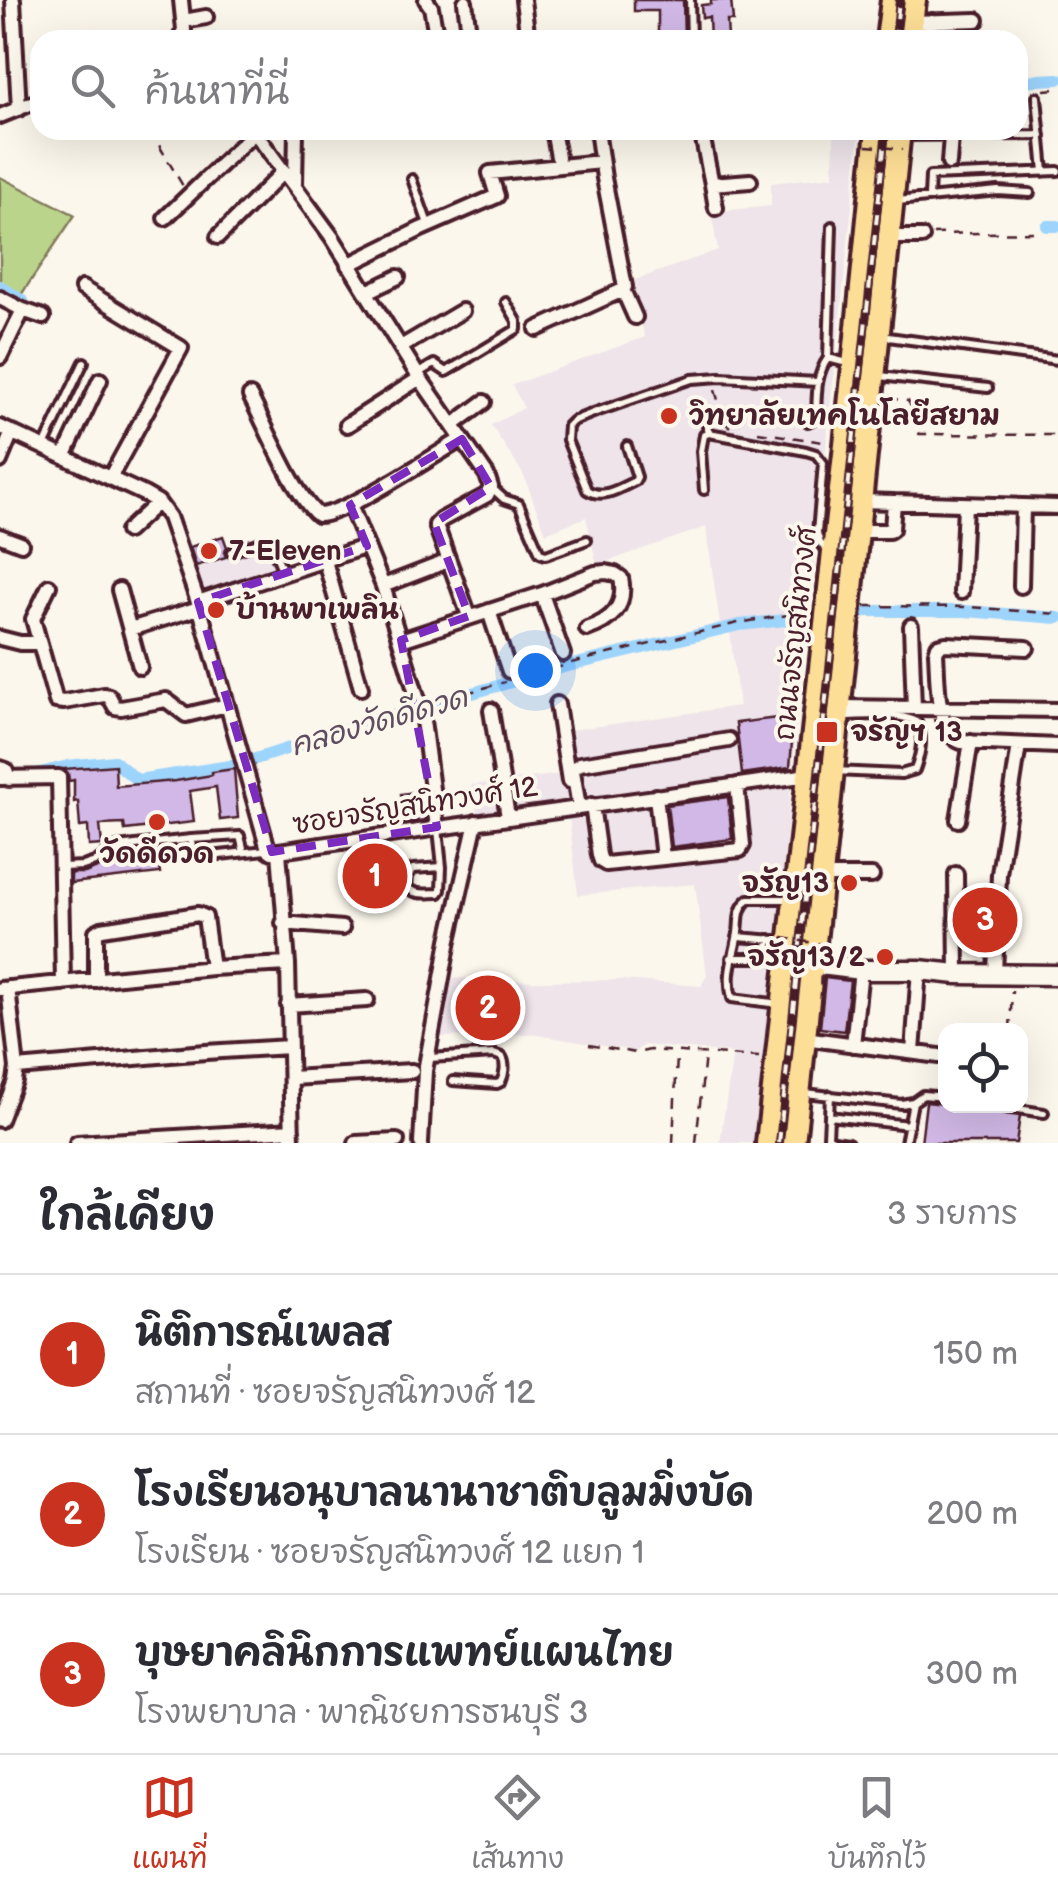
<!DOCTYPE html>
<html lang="th">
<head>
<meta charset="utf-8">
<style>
	:root { --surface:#fff; --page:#f7f7f7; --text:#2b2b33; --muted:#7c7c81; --line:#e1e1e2; --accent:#c8321e }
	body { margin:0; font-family:"Balsamiq Sans","Playpen Sans Thai",sans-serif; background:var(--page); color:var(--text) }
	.controls { position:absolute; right:30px; bottom:30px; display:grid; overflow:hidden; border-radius:20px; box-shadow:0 10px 40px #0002 }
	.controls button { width:90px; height:90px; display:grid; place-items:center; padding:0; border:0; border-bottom:2px solid var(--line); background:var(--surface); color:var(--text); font:50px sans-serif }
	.you { position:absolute; left:535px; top:670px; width:35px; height:35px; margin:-25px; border:8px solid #fff; border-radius:50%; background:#1a73e8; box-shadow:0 0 0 15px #1a73e833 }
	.badge { display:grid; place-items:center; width:65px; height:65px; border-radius:50%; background:var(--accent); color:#fff; font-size:32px; font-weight:700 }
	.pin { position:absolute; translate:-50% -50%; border:5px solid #fff; box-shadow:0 2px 10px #0006 }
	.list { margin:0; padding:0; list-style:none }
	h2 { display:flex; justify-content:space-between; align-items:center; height:130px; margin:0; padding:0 40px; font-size:42px }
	h2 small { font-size:32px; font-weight:400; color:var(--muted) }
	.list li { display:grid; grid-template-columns:65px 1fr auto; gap:30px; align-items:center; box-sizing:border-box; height:160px; padding:0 40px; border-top:2px solid var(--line) }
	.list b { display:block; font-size:38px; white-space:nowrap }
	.list p { margin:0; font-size:32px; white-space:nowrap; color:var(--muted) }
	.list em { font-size:32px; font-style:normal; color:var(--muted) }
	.icon { flex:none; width:55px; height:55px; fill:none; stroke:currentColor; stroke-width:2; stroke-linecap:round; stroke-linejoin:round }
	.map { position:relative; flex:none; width:1058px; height:1143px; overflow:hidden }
	.search { position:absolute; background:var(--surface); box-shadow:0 10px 40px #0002; left:30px; right:30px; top:30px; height:110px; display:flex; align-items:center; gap:25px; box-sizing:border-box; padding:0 35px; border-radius:30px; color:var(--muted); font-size:38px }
	.sheet { height:610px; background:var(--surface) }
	nav { display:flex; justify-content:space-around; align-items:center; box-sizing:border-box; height:140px; border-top:2px solid var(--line); background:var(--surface); font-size:28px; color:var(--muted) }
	nav a { display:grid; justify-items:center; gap:5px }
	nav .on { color:var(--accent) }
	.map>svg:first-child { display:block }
</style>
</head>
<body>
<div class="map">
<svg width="1058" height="1143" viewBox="0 0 1058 1143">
	<rect width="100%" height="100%" fill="#fbf7ec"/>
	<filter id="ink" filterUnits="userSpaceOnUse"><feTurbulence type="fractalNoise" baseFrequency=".01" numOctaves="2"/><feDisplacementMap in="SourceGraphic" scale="20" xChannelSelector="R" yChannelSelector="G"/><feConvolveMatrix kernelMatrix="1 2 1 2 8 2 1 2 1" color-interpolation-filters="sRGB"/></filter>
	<g filter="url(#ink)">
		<path fill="#eee4ea" d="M 834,130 L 860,130 L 798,710 L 766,1055 L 755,1143 L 720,1143 L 733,1053 L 644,1045 L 636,1051 L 530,1034 L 438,1037 L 450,978 L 535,981 L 621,980 L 701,986 L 707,975 L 695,884 L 578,895 L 569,816 L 480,827 L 471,785 L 562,774 L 557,732 L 739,706 L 729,623 L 720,624 L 706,527 L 597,565 L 586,517 L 546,533 L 523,474 L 491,425 L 524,408 L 512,385 L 645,337 L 630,282 L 718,250 L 711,212 L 771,206 L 771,183 L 833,176 Z
			M 270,543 L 279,570 L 201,595 L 192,569 Z"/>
		<path fill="#bbd48b" stroke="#827a5b" stroke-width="2.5" d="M 0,177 L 75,215 L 21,295 L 0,283 Z"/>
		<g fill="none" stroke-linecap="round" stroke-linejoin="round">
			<path stroke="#9dd4fc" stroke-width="12" d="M 1018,81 L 1058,79
				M 1047,226 L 1058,226
				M 0,286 L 23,301 L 16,314
				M 40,773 L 68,766 L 114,761 L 137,780 L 237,765 L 373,721 L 564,667 L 739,625 L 868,611 L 964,611 L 1058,618"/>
		</g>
		<path fill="#d1b8e6" stroke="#4a1f2b" stroke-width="2.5" d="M 634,0 L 683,0 L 684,40 L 658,40 L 658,11 L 634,11 Z
			M 711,0 L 731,0 L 733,21 L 727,21 L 728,38 L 723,38 L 723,40 L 710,40 L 709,17 L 702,18 L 701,5 L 711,4 Z
			M 223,536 L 227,547 L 224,552 L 226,557 L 196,566 L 190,547 Z
			M 794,716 L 790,767 L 742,774 L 736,723 Z
			M 115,765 L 116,786 L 176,781 L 212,775 L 212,772 L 234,769 L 238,818 L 220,820 L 216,787 L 190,791 L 194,822 L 125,830 L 124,824 L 100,825 L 102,845 L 89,846 L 88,826 L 80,827 L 78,801 L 74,802 L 74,780 L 69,781 L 68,773 L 64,769 Z
			M 422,791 L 426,820 L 405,823 L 401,794 Z
			M 728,797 L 732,839 L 672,847 L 667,805 Z
			M 157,850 L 160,873 L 71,883 L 71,873 L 85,873 L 102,866 L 118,864 L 117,855 L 119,854 Z
			M 363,852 L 393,856 L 388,900 L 357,896 Z
			M 825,978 L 850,981 L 844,1031 L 820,1028 Z
			M 926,1102 L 992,1109 L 997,1113 L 1020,1116 L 1016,1143 L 921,1143 Z"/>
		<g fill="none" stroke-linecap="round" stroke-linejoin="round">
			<g stroke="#4a1f2b" stroke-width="14">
				<path id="service" d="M 690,0 L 691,40
					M 1037,97 L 1044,172
					M 902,136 L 1041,135
					M 412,179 L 428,224
					M 929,197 L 930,176 L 1058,171
					M 897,201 L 998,191 L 1030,193
					M 881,336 L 1058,360
					M 828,358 L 851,364
					M 417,374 L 434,364 L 446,372 L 517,329 L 517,321 L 506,302
					M 880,376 L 988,388
					M 704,416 L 709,433 L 806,451 L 816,454 L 823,463 L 817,533 L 820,543 L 828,551
					M 808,422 L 816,418 C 817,397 815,376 828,358 L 832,226
					M 44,446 L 84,362
					M 627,446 L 637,477 L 635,481 C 620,488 603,500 587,490 L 567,440 L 568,426 L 573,421 L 596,412 L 692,379 L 720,377 L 818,382
					M 492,488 L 504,499 L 519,504 L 540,553 L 546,555 L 587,540
					M 704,490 L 701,451 L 704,435 L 709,433
					M 231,552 L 264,541 L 270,541 L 284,574
					M 834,771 L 901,774 L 915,770 C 921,753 924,738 917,722 C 895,711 865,716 841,716
					M 438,829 L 442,867 L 441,890 L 439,893 C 427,893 415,896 407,887 L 408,876 L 413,869 L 442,867
					M 191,839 L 240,836 L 244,852
					M 62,867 L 83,866 L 95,862 L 117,847 L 191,839 L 195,853 L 201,857 L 266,850
					M 738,937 L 787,941
					M 731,958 L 760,958 L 767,954 L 769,939
					M 780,1004 L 732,998 C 726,975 733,960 737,938 C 741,923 735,910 749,899 L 788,899
					M 429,1058 L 494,1054 L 502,1057 C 506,1064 505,1074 501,1082 L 497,1084 L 453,1081
					M 805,1093 L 901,1104 L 913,1102 L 923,1095 L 946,1097
					M 830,1095 L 828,1137 L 834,1141 L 848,1143
					M 998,1106 L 1044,1113
					M 829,1116 L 909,1125
					M 905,1143 L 913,1102"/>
			</g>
			<g stroke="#4a1f2b" stroke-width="20">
				<path id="minor" d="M 13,0 L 19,109
					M 426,0 L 431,7 L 437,40
					M 523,0 L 528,40
					M 465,2 L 470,40
					M 184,21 L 206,17
					M 912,22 L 977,20
					M 179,40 L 184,30 L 181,0
					M 928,40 L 932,21
					M 0,116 L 40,100
					M 253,130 L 332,237 L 417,374 L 487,475 L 491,487 L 487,495 L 441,520 L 436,525 L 469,616
					M 553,130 L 558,157
					M 701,130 L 712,184 L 750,181
					M 949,163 L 951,136
					M 295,184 L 296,130
					M 712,184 L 716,208
					M 165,218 L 255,132
					M 218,237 L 284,171
					M 889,237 L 922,237
					M 348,265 L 421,229 L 497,196 L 490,173 L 601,162
					M 82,288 L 181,348 L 110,478
					M 623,290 L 635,317
					M 367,292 L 398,277
					M 0,298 L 23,310 L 0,357
					M 23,310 L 43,317
					M 537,329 L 623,290 L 625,287 L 604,178 L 597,130
					M 401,347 L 462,311
					M 250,396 C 266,426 294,495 318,515 C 345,515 433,456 462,439
					M 347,425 L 420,378
					M 453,425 L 484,402
					M 0,427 L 144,494 L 158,502 L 169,517 L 198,602 L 268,849 L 272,852 L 808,775
					M 64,457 L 100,380
					M 0,461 L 12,432
					M 860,501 L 1058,507
					M 350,505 L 383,586 L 422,713 L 437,827
					M 127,531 L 158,502
					M 857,531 L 889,531 L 892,529 L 894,502
					M 0,536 L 21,544
					M 325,561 L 361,688
					M 49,586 L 33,619 L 56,701 L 64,702 L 104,695 L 109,696 L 115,707 L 121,708 L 166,700 L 186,715 L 227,705
					M 383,586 L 448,561
					M 1021,586 L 1023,506
					M 119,590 L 140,667
					M 961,592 L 965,505
					M 542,594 L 563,654
					M 198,602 L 367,546
					M 489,611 L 509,671
					M 911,626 L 914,708
					M 130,629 L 199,608
					M 0,638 L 20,643 L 39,643
					M 401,640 L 542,594 L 595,573 L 606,572 L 615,574 L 621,578 C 627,606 611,621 587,629
					M 1027,648 L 946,644 L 938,646 L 936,653 C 938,678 935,732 961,742 L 1058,746
					M 557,704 L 569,781
					M 839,707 L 1058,710
					M 491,710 L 508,817
					M 0,768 L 6,770 L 9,779
					M 0,778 L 59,777 L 63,983
					M 656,796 L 663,858
					M 592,805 L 599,855 L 601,861 L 606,864 L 740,850 L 743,845 L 737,785
					M 579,807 L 573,771 L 574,768 L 580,764 L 729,740
					M 958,820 L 971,742
					M 279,852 L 288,964 L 292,1143
					M 956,874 L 957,974
					M 823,876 L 872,876
					M 283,923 L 342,928
					M 995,974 L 999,874 L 1019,745
					M 96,980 L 96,932 L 102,929 L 198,914 L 205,917 L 212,968
					M 0,989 L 212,968 L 288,964
					M 288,1005 L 367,1000
					M 804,1038 L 939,1056
					M 853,1045 L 861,970
					M 913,1052 L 919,970
					M 17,1068 L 206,1052 L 289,1047
					M 291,1078 L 412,1071
					M 0,1120 L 15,1081 L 17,1068 L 8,988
					M 77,1143 L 292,1130
					M 356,1143 L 397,1141
					M 421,1143 L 425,1071 L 449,940 L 476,822"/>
			</g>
			<g stroke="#4a1f2b" stroke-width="25">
				<path id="secondary" d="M 813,964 L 861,970 L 919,970 L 957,974 L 1058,975"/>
			</g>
			<g stroke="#4a1f2b" stroke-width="28">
				<path id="primary" d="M 887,40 L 892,0
					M 910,40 L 915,0
					M 767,1143 L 845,445 L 877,130
					M 794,1143 L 900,130"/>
			</g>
			<path stroke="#4a1f2b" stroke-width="2.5" stroke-dasharray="10 8" stroke-linecap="butt" d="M 1044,90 L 1058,89
				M 1018,92 L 1031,91
				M 150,130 L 183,186
				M 933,234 L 1037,232
				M 715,390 L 725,423 L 730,427
				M 888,398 L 908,401 L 918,419 L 919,434 L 1058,435
				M 758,432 L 829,443
				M 865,606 L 969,607 L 1058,614
				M 571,663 L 738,623 L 812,611
				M 518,679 L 563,666
				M 431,703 L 505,682
				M 1010,1030 L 1012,991
				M 589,1045 L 636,1053 L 650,1050 L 759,1057
				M 673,1143 L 677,1055
				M 696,1143 L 705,1055"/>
			<use href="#service" stroke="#fbf7ec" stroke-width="6"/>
			<use href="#minor" stroke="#fbf7ec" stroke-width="12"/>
			<use href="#secondary" stroke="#fbf7ec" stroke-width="18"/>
			<use href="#primary" stroke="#fdde96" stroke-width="20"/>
			<g stroke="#4a1f2b" stroke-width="8">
				<path id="rail" d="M 895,40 L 899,0
					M 779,1143 L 886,130"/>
			</g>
			<use href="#rail" stroke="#fbf7ec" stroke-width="4" stroke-dasharray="11" stroke-linecap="butt"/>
			<path stroke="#4a1f2b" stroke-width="2.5" stroke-dasharray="10 8" stroke-linecap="butt" d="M 866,146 L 903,149
				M 782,938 L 822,944 L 820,993"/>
		</g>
	</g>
	<path fill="none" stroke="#7b2cbf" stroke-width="8" stroke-dasharray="20 12" stroke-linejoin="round" d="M 462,439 L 491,487 L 434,523 L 469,616 L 401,640 L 437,827 L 272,852 L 198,602 L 367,546 L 350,505 Z"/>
	<g fill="#c8321e" stroke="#fbf7ec" stroke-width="4">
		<circle cx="669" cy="416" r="10"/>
		<circle cx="209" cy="551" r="10"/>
		<circle cx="216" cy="610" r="10"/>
		<rect x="815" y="720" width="24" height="24" rx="5"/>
		<circle cx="157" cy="822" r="10"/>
		<circle cx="849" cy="883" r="10"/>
		<circle cx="885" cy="957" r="10"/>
	</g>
	<g text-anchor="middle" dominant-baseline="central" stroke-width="8" stroke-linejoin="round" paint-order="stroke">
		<g font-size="28" font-weight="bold" fill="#4a1f2b" stroke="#fbf7ec" text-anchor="start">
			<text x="689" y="416">วิทยาลัยเทคโนโลยีสยาม</text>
			<text x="229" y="551">7-Eleven</text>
			<text x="236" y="610">บ้านพาเพลิน</text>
			<text x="850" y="732">จรัญฯ 13</text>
			<text x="157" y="854" text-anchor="middle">วัดดีดวด</text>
			<text x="829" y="883" text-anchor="end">จรัญ13</text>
			<text x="865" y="957" text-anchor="end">จรัญ13/2</text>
		</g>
		<g font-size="28" fill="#4a1f2b" stroke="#fbf7ec">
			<text transform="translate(796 634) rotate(-84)">ถนนจรัญสนิทวงศ์</text>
			<text transform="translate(415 806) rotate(-9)">ซอยจรัญสนิทวงศ์ 12</text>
		</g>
		<g font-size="30" font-style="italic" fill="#5f4c5f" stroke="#fbf7ec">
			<text transform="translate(379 722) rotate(-16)">คลองวัดดีดวด</text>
		</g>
	</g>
</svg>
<div class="controls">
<button><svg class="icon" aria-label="locate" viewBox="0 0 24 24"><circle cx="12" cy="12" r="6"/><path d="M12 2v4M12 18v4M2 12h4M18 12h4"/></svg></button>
</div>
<div class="you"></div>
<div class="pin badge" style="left:375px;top:876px">1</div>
<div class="pin badge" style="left:488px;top:1008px">2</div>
<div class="pin badge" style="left:985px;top:920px">3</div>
<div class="search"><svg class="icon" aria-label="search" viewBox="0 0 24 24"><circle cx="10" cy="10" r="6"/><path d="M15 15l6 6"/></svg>ค้นหาที่นี่</div>
</div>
<section class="sheet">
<h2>ใกล้เคียง<small>3 รายการ</small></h2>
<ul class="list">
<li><span class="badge">1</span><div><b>นิติการณ์เพลส</b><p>สถานที่ · ซอยจรัญสนิทวงศ์ 12</p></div><em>150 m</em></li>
<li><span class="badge">2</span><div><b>โรงเรียนอนุบาลนานาชาติบลูมมิ่งบัด</b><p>โรงเรียน · ซอยจรัญสนิทวงศ์ 12 แยก 1</p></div><em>200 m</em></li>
<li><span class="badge">3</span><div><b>บุษยาคลินิกการแพทย์แผนไทย</b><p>โรงพยาบาล · พาณิชยการธนบุรี 3</p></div><em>300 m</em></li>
</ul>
</section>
<nav>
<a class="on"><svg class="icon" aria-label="map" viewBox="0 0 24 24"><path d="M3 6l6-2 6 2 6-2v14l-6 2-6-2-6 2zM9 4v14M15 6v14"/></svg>แผนที่</a>
<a><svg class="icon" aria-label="directions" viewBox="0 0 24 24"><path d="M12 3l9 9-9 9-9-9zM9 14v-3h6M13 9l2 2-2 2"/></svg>เส้นทาง</a>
<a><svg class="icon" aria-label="saved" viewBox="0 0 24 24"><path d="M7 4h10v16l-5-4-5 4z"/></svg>บันทึกไว้</a>
</nav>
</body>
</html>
